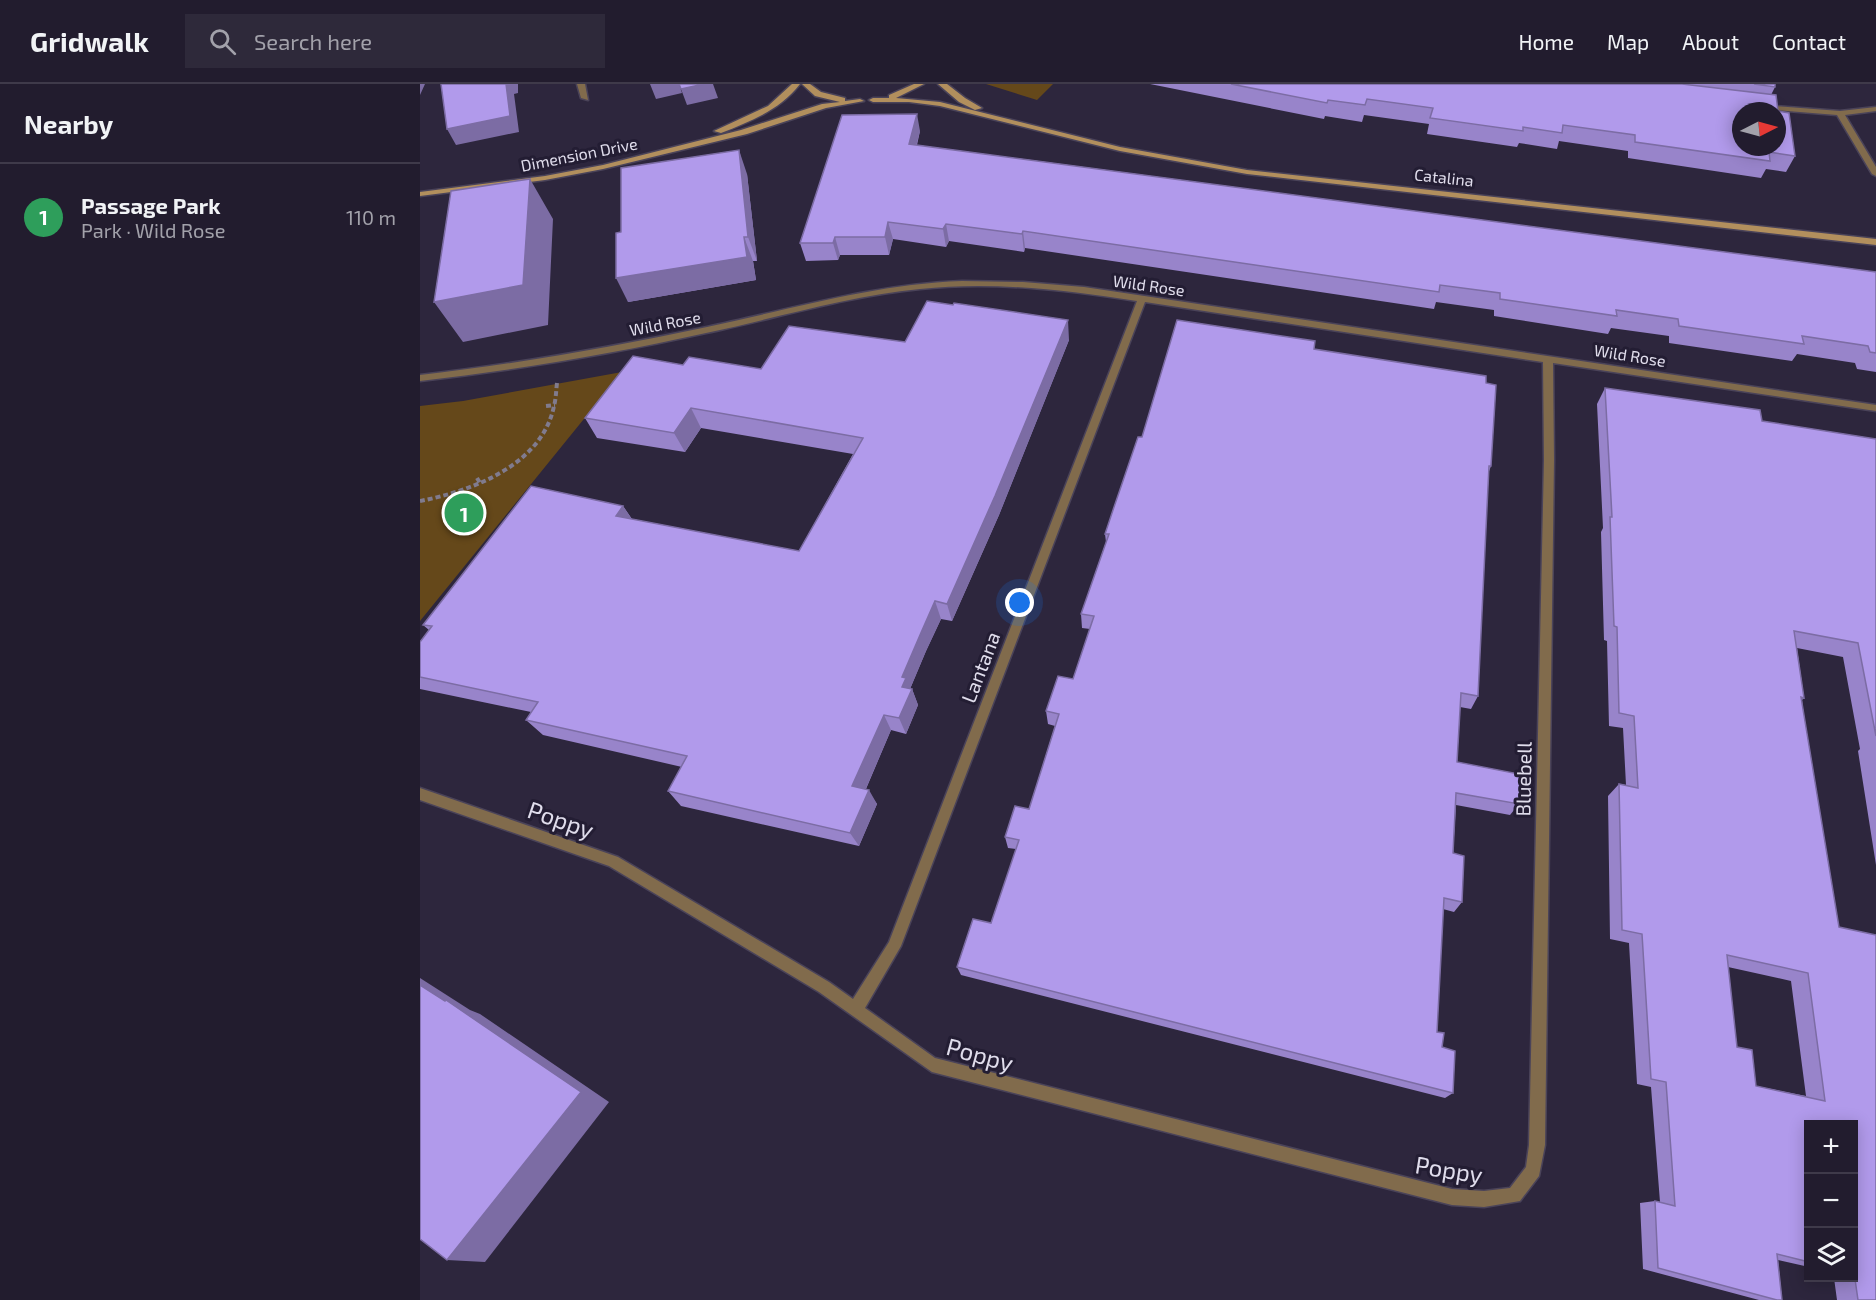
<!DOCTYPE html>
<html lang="en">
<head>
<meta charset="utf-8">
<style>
	:root { --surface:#221c2e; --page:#2e293a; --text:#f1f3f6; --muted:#a2a1aa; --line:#3f3a4a; --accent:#0b8043 }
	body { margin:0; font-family:"Exo 2",sans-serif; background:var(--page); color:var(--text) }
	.controls { position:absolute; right:18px; bottom:18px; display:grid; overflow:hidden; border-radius:0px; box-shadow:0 3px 15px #0003 }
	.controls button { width:54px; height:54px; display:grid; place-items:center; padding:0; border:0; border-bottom:2px solid var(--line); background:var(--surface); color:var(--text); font:30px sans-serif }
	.compass { position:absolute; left:1312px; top:18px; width:54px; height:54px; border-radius:50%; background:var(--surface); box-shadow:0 3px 15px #0003; rotate:84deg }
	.you { position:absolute; left:600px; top:519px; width:21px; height:21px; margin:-15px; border:4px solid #fff; border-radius:50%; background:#1a73e8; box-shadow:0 0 0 9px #1a73e833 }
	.badge { display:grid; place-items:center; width:39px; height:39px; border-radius:50%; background:var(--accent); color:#fff; font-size:20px; font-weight:700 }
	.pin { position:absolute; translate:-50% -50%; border:3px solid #fff; box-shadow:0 2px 6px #0006 }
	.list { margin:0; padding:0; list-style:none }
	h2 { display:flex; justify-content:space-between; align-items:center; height:78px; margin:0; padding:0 24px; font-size:26px }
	h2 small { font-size:20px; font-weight:400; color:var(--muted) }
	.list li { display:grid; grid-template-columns:39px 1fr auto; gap:18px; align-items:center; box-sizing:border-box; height:108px; padding:0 24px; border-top:2px solid var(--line) }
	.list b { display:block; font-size:22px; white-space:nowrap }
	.list p { margin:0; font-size:20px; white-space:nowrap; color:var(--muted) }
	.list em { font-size:20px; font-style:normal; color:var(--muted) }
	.icon { flex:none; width:33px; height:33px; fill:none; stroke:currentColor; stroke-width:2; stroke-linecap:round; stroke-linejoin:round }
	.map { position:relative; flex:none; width:1456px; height:1216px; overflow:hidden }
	header { display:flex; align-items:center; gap:36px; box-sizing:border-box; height:84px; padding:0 30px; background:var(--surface); border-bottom:2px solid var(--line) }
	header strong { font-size:28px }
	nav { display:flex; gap:33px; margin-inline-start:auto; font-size:21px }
	.search { width:420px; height:54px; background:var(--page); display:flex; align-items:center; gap:15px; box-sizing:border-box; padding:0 21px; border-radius:0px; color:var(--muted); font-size:22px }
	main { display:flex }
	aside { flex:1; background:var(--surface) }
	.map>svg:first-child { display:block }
</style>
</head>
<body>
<header>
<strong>Gridwalk</strong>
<div class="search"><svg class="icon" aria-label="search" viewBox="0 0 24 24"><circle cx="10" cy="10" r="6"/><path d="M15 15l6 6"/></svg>Search here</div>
<nav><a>Home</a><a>Map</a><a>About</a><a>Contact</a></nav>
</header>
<main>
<aside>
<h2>Nearby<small></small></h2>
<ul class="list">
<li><span class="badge" style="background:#2e9e5b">1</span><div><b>Passage Park</b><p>Park · Wild Rose</p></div><em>110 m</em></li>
</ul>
</aside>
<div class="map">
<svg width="1456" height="1216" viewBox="0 0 1456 1216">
	<rect width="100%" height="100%" fill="#2d263d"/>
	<path fill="#65481a" d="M 566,0 L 633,0 L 617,16 Z
		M 202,288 L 0,537 L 0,322 L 43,317 Z"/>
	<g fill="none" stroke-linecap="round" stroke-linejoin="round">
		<g stroke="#4a4359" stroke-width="3">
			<path id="street" d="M 157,0 L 165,0 L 168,16 L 161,14 Z
				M 1341,21 L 1420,27 L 1456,23 L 1456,27 L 1425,31 L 1456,83 L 1456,92 L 1452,90 L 1417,31 L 1344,25 L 1340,23 Z
				M 542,197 L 603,198 L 664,203 L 1456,321 L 1456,327 L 1133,279 L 1134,376 L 1125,1061 L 1119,1092 L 1100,1117 L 1064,1123 L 1032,1121 L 512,988 L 399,908 L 189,782 L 0,716 L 0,704 L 198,773 L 409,898 L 433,915 L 469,858 L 717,217 C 645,206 572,197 500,205 C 428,212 357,234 286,249 C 192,270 96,286 0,297 L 0,291 C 97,280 192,263 287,243 C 372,225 455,200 542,197 ZM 725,218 L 1123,278 L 1124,376 L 1109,1061 L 1106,1083 L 1090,1104 L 1064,1107 L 1032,1105 L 515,974 L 445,924 L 481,862 Z"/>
		</g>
		<g stroke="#4a4359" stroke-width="3">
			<path id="secondary" d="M 372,0 L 380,0 C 360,26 331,37 301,49 L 294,47 L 348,22 Z
				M 382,0 L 390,0 L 401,8 L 425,14 L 425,17 L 440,15 L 444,17 L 406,24 L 327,50 L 183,85 L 125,96 L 0,112 L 0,108 L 125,92 L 183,81 L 321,46 L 402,20 L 420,18 L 395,12 Z
				M 494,0 L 504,0 L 476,14 L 520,18 L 700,63 L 827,86 L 1456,155 L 1456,161 L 827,90 L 700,67 L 520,22 L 489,18 L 453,18 L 449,16 L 453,14 L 469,14 L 469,11 Z
				M 518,0 L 527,0 L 545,14 L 562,24 L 555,26 L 539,18 Z"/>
		</g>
		<path stroke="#807b8e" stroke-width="4" stroke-dasharray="5 3" stroke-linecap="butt" d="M 126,322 L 135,321
			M 57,394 L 60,399
			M 0,417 C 52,407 122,381 134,322 C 136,315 136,307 137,299"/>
		<use href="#street" fill="#816b4c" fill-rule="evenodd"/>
		<use href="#secondary" fill="#b28f5d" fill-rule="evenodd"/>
	</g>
	<path fill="#9884ca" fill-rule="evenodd" d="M 730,0 L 1355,0 L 1355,3 L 1351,11 L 1375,72 L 1366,88 L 1346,85 L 1341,94 L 1208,74 L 1208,67 L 1139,57 L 1137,65 L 1099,59 L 1097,63 L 1007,50 L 1009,40 L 944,31 L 942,38 L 905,32 L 904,35 Z
		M 500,47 L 497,61 L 1456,188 L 1456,288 L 1437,285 L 1435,279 L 1377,270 L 1372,277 L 1249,259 L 1249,252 L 1191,244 L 1188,250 L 1074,232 L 1074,226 L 1016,218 L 1014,225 L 605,164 L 604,168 L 529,157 L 526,163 L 473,155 L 469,171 L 420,171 L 418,176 L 386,177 L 380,159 Z
		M 327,90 L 337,177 L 333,177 L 336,196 L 208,218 L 201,148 Z
		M 649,256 L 579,431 L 532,537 L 521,535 L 506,567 L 490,605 L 492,605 L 498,621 L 486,650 L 471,646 L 446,705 L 457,720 L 439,762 L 261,722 L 248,707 L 262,683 L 123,651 L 106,636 L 111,628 L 0,605 L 0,558 L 9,546 L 3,541 L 203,422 L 212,435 L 379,467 L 433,370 L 281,344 L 265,368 L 177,354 L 165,334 L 263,281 L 341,285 L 485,258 Z
		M 894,265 L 1066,299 L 1071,382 L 1068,390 L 1058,612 L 1051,625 L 1040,623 L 1037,678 L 1099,720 L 1090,731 L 1036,721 L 1033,769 L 1042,818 L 1034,828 L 1023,825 L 1017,948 L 1022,963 L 1033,1009 L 1025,1014 L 541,891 L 537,883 L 571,839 L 596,765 L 588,764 L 585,753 L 609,725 L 635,642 L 628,640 L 626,627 L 653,595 L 670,545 L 662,544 L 661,530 L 686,458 L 685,450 Z
		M 1185,304 L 1342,337 L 1456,355 L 1456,781 L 1438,667 L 1440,665 L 1423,573 L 1377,564 L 1384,614 L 1382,616 L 1456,1216 L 1417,1216 L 1414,1194 L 1434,1194 L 1434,1041 L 1389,1041 L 1389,1183 L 1358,1176 L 1362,1216 L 1339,1216 L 1223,1185 L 1220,1119 L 1235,1117 L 1240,1118 L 1231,1003 L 1217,1000 L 1209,859 L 1190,855 L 1188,712 L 1199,700 L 1206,701 L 1203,644 L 1189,642 L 1187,557 L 1184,556 L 1181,448 L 1183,444 L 1177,320 ZM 1308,883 L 1371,897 L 1386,1012 L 1336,1002 L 1317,963 Z"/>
	<path fill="#7c6ca4" d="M 0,0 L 5,0 L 0,11 Z
		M 86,0 L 98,0 L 98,9 L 94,10 L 99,48 L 36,61 L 27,45 Z
		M 230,0 L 259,0 L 262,9 L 236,15 Z
		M 284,0 L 293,0 L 298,14 L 267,21 L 261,5 Z
		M 497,30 L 500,47 L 492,78 L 489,60 Z
		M 319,66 L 327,90 L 337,177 L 328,153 Z
		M 110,95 L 133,135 L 128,241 L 43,258 L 14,218 Z
		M 468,138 L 473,155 L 469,171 L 465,153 Z
		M 526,140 L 529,157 L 526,163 L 523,145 Z
		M 603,147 L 605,164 L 604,168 L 602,150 Z
		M 324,153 L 333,177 L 336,196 L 208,218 L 196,194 Z
		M 415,153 L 420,171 L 418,176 L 413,159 Z
		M 648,236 L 649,256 L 579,431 L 532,537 L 527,520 Z
		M 271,324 L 281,344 L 265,368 L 254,349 Z
		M 203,422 L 215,440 L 196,432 Z
		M 515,517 L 521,535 L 506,567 L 490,605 L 492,605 L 498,621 L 486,650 L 479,634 L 482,603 L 482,593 L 500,551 Z
		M 464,631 L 471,646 L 441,716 L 432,702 Z
		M 449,706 L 457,720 L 439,762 L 430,749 Z
		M 0,894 L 50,926 L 60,930 L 189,1018 L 65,1178 L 27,1176 L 25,917 L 0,901 Z"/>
	<path fill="#b19aeb" stroke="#7c6ca4" stroke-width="1.5" fill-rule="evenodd" d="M 21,0 L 86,0 L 90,32 L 27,45 Z
		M 259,0 L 284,0 L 261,5 Z
		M 811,0 L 1262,0 L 1356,11 L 1358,27 L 1369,29 L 1375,72 L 1349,68 L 1350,77 L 1215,58 L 1215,51 L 1143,41 L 1142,49 L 1103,43 L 1103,47 L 1010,34 L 1013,24 L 947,15 L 945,21 L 908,16 L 907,19 ZM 1321,27 L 1357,27 L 1357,63 L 1321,63 Z
		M 1334,0 L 1355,0 L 1355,3 Z
		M 497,30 L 489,60 L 1456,188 L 1456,269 L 1450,268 L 1448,262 L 1382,252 L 1384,260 L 1259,242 L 1258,235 L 1196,226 L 1197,232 L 1080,215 L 1080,209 L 1020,201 L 1019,208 L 603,147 L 602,150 L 526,140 L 523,145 L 468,138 L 465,153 L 415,153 L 413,159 L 380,159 L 422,31 Z
		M 319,66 L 328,153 L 324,153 L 327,173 L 196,194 L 196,149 L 201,148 L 201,84 Z
		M 110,95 L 103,201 L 14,218 L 31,107 Z
		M 507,217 L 533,221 L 534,219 L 648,236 L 575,412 L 527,520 L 515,517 L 500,551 L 482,593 L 486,594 L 482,603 L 492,605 L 479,634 L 464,631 L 432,702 L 449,706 L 430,749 L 248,707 L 267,672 L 106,636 L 118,618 L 0,593 L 0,558 L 12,542 L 3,541 L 111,402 L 203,422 L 196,432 L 379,467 L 443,354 L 271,324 L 254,349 L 165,334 L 213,272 L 263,281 L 269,273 L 341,285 L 369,242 L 485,258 Z
		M 757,236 L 895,257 L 894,265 L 1066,292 L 1066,299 L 1076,301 L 1071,382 L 1069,382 L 1058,612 L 1041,609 L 1037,678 L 1104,691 L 1099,720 L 1036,709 L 1033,769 L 1044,772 L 1042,818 L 1024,814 L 1017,948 L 1024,949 L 1022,963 L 1035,967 L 1033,1009 L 537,883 L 553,835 L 571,839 L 599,756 L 585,753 L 595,722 L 609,725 L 639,630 L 626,627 L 638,592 L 653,595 L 674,532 L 661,530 L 689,450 L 685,450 L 693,426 L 718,353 L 722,353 Z
		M 1185,304 L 1340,326 L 1342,337 L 1456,355 L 1456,652 L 1438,559 L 1374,547 L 1384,614 L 1381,613 L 1419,843 L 1456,851 L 1456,1216 L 1438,1216 L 1434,1188 L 1434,1041 L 1389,1041 L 1389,1178 L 1357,1170 L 1362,1216 L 1357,1216 L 1238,1184 L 1235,1117 L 1255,1122 L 1246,998 L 1231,995 L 1222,850 L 1202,846 L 1199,700 L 1218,704 L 1214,632 L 1199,629 L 1197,543 L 1194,542 L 1190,433 L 1192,433 ZM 1307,871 L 1388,889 L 1405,1017 L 1336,1002 L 1332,966 L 1317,963 Z
		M 0,901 L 25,917 L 26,916 L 161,1008 L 27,1176 L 0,1155 Z"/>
	<g text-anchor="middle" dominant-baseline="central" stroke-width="6" stroke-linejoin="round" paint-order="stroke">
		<g font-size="16" fill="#e0ddec" stroke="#231d33">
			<text transform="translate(159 70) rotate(-11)">Dimension Drive</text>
			<text transform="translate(1024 93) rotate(6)">Catalina</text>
			<text transform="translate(729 201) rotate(8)">Wild Rose</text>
			<text transform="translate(245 239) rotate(-11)">Wild Rose</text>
			<text transform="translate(1210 271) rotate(9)">Wild Rose</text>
		</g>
		<g font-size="20" fill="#e0ddec" stroke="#231d33">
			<text transform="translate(560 583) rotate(-69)">Lantana</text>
			<text transform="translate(1103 695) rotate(-89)">Bluebell</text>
		</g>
		<g font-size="24" fill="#e0ddec" stroke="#231d33">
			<text transform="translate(141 735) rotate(19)">Poppy</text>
			<text transform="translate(560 970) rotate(15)">Poppy</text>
			<text transform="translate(1029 1085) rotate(9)">Poppy</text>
		</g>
	</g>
</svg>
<div class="controls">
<button>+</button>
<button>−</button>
<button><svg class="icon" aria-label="layers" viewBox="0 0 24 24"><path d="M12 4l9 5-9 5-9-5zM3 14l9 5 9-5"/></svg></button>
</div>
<svg class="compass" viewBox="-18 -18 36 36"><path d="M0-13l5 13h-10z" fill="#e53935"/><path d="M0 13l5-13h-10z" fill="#a2a1aa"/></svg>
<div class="you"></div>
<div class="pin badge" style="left:44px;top:429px;background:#2e9e5b">1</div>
</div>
</main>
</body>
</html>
